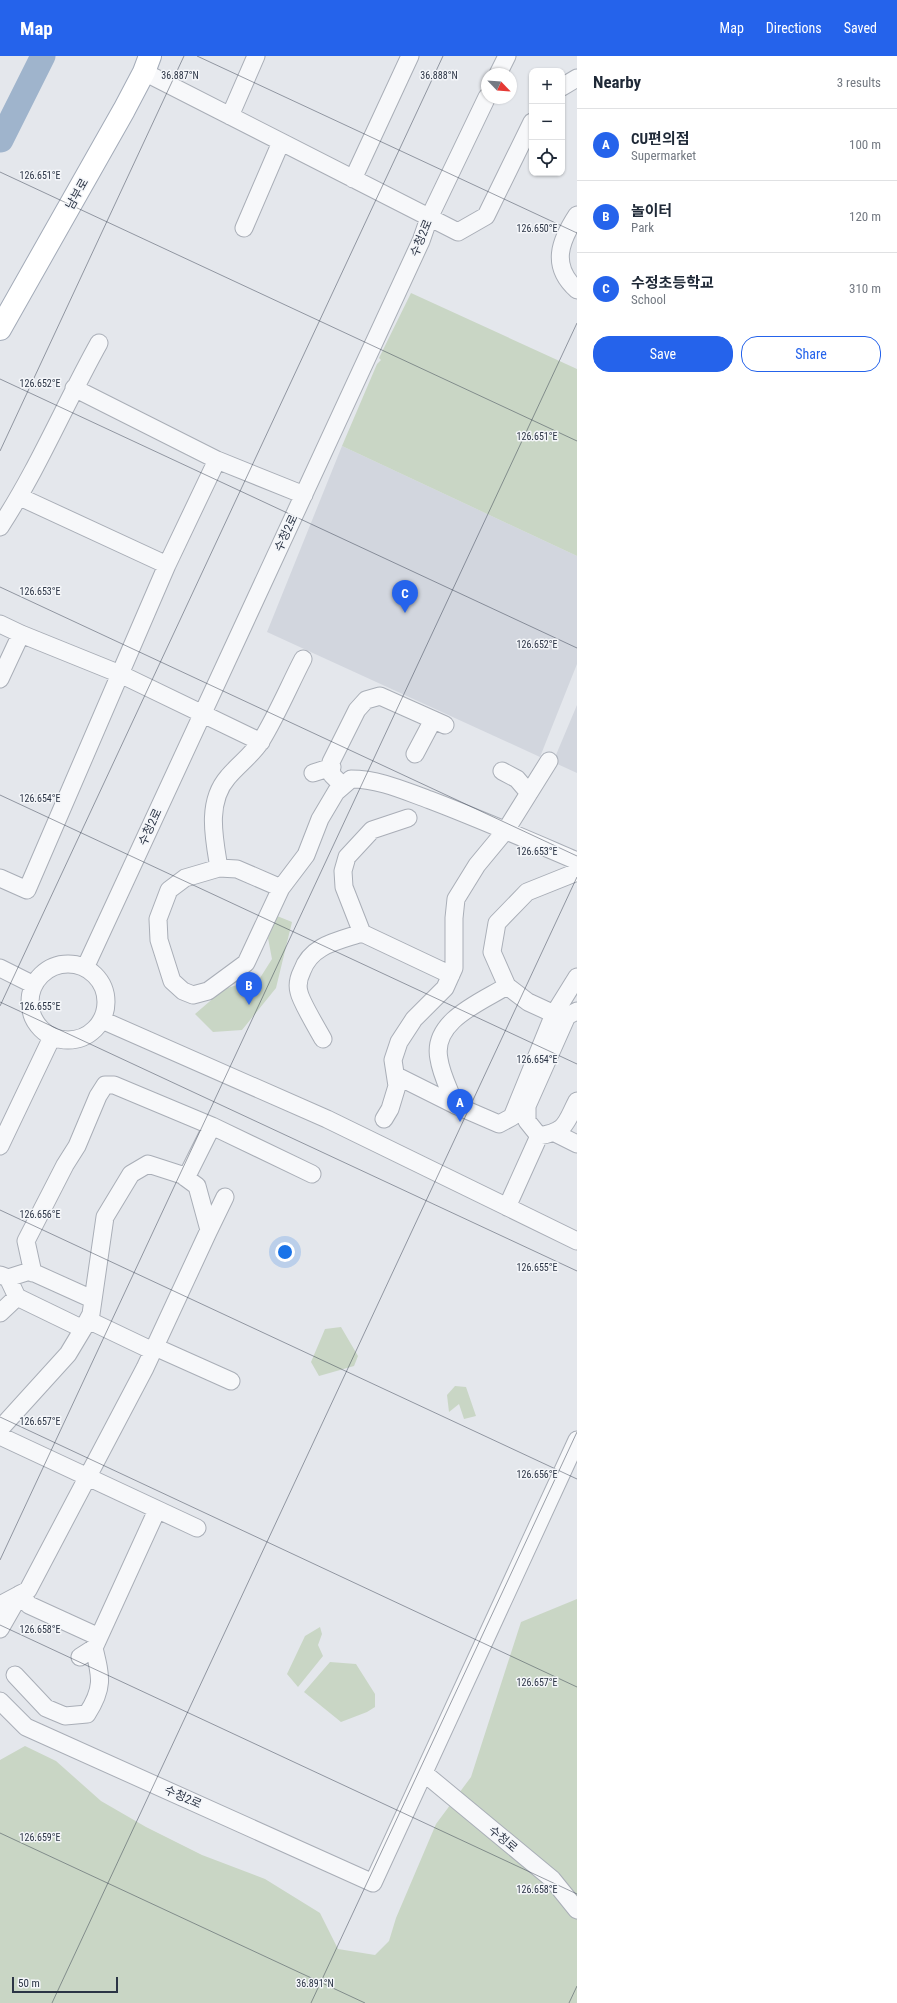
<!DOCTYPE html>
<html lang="en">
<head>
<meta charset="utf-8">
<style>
	:root { --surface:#fff; --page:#f2f2f3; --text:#1f2937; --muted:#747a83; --line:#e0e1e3; --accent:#2563eb }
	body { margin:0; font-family:"Roboto Condensed","Noto Sans KR",sans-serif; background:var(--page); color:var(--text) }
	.controls { position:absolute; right:12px; top:12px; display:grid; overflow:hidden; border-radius:8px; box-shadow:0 1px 3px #0004 }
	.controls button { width:36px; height:36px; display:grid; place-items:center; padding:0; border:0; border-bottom:1px solid var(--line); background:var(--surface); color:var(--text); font:20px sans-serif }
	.compass { position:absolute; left:481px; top:12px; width:36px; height:36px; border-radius:50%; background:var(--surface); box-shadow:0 1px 3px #0004; rotate:115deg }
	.scale { position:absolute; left:12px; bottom:10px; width:106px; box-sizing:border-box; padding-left:4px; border:2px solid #2b3445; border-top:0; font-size:11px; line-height:14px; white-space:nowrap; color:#2b3445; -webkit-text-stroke:3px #f4f6f9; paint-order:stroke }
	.you { position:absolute; left:285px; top:1196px; width:14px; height:14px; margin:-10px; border:3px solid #fff; border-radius:50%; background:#1a73e8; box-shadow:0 0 0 6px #1a73e833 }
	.badge { display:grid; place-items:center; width:26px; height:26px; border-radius:50%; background:var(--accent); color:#fff; font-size:13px; font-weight:700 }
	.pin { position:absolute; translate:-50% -33px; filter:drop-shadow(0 1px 2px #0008) }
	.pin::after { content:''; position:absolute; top:21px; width:14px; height:12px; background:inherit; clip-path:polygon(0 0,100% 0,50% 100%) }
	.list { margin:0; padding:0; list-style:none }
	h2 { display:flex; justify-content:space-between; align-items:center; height:52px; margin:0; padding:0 16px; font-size:17px }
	h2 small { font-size:13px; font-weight:400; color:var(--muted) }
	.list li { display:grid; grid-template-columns:26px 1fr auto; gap:12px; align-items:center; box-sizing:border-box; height:72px; padding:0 16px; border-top:1px solid var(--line) }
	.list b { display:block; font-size:15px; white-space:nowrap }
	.list p { margin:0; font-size:13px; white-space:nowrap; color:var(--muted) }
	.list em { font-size:13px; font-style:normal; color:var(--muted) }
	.actions { display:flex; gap:8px; padding:12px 16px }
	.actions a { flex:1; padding:9px 0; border:1px solid var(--accent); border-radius:16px; text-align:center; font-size:14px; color:var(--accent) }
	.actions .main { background:var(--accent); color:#fff }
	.icon { flex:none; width:22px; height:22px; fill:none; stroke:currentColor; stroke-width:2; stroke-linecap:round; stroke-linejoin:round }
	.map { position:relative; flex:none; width:577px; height:1947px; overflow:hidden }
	header { display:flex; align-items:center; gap:24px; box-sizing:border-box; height:56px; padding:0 20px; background:var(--accent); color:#fff }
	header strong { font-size:19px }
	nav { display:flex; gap:22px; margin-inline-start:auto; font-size:14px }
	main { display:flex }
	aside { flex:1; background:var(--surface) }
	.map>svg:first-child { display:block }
</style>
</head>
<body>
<header>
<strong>Map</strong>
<nav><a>Map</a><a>Directions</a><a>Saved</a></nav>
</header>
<main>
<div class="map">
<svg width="577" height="1947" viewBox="0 0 577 1947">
	<rect width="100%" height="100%" fill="#e4e7ec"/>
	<path fill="#d2d6de" d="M 342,390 L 577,500 L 577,608 L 540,701 L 267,576 Z
		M 577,649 L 577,717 L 553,706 Z"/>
	<path fill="#c9d6c5" d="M 411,237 L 577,313 L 577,500 L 342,390 L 377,308 L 381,304 L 379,302 Z
		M 277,860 L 292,866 L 276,932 L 242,974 L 213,976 L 195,958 L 224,933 L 260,922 L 272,903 L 268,882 Z
		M 341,1271 L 358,1300 L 354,1310 L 319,1320 L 311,1306 L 325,1273 Z
		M 455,1330 L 466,1331 L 476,1360 L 464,1363 L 459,1348 L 449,1356 L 447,1339 Z
		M 577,1543 L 577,1947 L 0,1947 L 0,1704 L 25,1690 L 56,1705 L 101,1745 L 146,1771 L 202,1799 L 265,1823 L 320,1857 L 338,1893 L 375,1899 L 389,1885 L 396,1862 L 436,1768 L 471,1721 L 521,1566 Z
		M 320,1571 L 322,1578 L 318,1589 L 323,1600 L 298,1631 L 287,1618 L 305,1580 Z
		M 330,1606 L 356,1608 L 375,1638 L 375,1651 L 367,1656 L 341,1666 L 304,1636 Z"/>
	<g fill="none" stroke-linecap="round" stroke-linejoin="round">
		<path stroke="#9fb4cc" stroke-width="4" d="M 0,86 L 1,84"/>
		<path stroke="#9fb4cc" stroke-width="25" d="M 1,84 L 43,0"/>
		<g stroke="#a9aeb7" stroke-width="19">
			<path id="minor" d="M 144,16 L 458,176 L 486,160 L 532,66
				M 498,18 L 507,0
				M 562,31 L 577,22
				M 230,60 L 256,0
				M 353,123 L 410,0
				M 577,159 C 560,185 550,210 577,234
				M 244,172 L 281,86
				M 74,332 L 217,404 L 304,439
				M 20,441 L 167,509
				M 0,471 C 38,413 65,348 99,287
				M 0,568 L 21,578 L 120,618 L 261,686
				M 0,623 L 21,578
				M 415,698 L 433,664
				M 502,715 L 517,723 L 529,737
				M 313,717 L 332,711
				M 343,730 L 332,719 L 331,706 L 357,654 L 366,644 L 380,640 L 445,669
				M 219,812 C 214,782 206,746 228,721 C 238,709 253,698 261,685 C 277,659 289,630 303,603
				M 0,822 L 27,834 L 167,509 L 217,404
				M 281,832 L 237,813 L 219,812 L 185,822 L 169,834 L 158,863 L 159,884 L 172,925 L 183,935 L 193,939 L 208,935 L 246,907 L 281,832 L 306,799 L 320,763 L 336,736 L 351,723 C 379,723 405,735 430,744 C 480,763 528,784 577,805
				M 362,877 L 344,831 L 343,815 L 347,801 L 372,774 L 408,762
				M30 946a38 38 0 1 1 76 0a38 38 0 1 1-76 0Z
				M 0,912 L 34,929
				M 85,912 L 421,185 L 429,162 L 487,41
				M 554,958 L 528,946 L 507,930 L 492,896 L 497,867 L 527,836 L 577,816
				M 102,964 L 327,1063 L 577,1185
				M 323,983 C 317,972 301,946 299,936 C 297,929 299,921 302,915 C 311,889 338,885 362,877 L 451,919
				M 397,1020 L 455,1049 L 499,1068 L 512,1061 L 554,958 L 577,921
				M 455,1049 C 450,1035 441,1018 439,1003 C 431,965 481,946 507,930
				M 384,1063 L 390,1053 L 397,1030 L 393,1004 L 399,986 L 414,963 L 445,932 L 454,912 L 454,862 L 456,843 L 477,809 L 506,774 L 549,705
				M 555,1077 L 577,1088
				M 539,1080 L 527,1065 L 527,1050 L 567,960 L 577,955
				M 539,1080 C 567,1075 565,1068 577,1045
				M 0,1090 L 52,981
				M 186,1122 L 212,1070
				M 507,1151 L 539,1080
				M 209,1174 L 225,1141
				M 33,1217 L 26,1185 L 65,1109 L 77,1090 L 98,1040 L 105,1029 L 114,1029 L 212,1070 L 312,1118
				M 0,1219 L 8,1222 L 17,1241 L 83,1273
				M 8,1222 L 30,1215 L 92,1243
				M 0,1257 L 17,1241
				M 88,1264 L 153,1295
				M 155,1291 L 231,1325
				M 0,1373 L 68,1298 L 83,1273 L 91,1258 L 105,1161 L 131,1118 L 148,1108 L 182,1119 L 197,1130 L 209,1174 L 145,1312 L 28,1534 L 0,1549
				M 0,1380 L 197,1472
				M 0,1573 L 20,1538 L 29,1549 L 99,1581
				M 80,1601 L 94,1592 L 157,1454
				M 15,1619 L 46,1652 L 65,1660 L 87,1658 C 104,1632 101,1621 94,1592
				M 0,1645 L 26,1671 L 373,1827 L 577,1384
				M 424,1717 L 552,1823 L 577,1854"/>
		</g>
		<g stroke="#a3abb8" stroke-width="24">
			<path id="major" d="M 0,273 L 124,54 L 144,16 L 150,0"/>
		</g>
		<use href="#minor" stroke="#f7f8fa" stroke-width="17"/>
		<use href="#major" stroke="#fff" stroke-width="22"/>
	</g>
	<path fill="none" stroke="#2b3445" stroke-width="1" stroke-opacity="0.45" d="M 197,0 L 577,177M 0,116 L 577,385M 0,323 L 577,592M 0,395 L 184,0M 0,531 L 577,800M 0,739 L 577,1008M 0,946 L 577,1215M 0,950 L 443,0M 0,1154 L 577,1423M 0,1361 L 577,1631M 0,1504 L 577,267M 0,1569 L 577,1838M 0,1777 L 365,1947M 52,1947 L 577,821M 311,1947 L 577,1376M 569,1947 L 577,1930"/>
	<g text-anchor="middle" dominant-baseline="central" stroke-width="3" stroke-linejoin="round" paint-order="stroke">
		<g font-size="12" fill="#2b3445" stroke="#f4f6f9">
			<text transform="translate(77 138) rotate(-61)">남부로</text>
			<text transform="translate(421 182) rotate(-68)">수청2로</text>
			<text transform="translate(286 477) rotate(-65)">수청2로</text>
			<text transform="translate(150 771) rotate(-65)">수청2로</text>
			<text transform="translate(183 1741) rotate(24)">수청2로</text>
			<text transform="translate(503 1783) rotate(40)">수청로</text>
		</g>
	</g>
	<g font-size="10" text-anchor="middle" fill="#2b3445" stroke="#f4f6f9" stroke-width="3" stroke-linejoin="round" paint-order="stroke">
		<text x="180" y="23">36.887°N</text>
		<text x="439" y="23">36.888°N</text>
		<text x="40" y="123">126.651°E</text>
		<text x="537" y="176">126.650°E</text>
		<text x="40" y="331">126.652°E</text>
		<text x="537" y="384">126.651°E</text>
		<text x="40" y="539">126.653°E</text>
		<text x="537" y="592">126.652°E</text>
		<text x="40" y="746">126.654°E</text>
		<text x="537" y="799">126.653°E</text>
		<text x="40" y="954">126.655°E</text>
		<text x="537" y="1007">126.654°E</text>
		<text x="40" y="1162">126.656°E</text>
		<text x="537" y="1215">126.655°E</text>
		<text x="40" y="1369">126.657°E</text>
		<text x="537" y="1422">126.656°E</text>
		<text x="40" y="1577">126.658°E</text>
		<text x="537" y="1630">126.657°E</text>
		<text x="40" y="1785">126.659°E</text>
		<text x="537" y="1837">126.658°E</text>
		<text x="315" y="1931">36.891°N</text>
	</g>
</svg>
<div class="controls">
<button>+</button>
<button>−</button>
<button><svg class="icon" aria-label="locate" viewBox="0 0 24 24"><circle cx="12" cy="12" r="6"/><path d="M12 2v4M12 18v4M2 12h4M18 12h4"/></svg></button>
</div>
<svg class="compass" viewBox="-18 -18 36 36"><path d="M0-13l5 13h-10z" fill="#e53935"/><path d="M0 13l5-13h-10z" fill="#747a83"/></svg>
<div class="scale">50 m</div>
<div class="you"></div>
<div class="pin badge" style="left:460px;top:1066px">A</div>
<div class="pin badge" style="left:249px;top:949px">B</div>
<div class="pin badge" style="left:405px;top:557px">C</div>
</div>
<aside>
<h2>Nearby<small>3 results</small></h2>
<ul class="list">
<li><span class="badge">A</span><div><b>CU편의점</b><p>Supermarket</p></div><em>100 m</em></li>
<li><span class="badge">B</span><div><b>놀이터</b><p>Park</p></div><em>120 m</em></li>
<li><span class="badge">C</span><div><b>수정초등학교</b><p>School</p></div><em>310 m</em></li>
</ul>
<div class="actions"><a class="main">Save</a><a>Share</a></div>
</aside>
</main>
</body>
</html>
